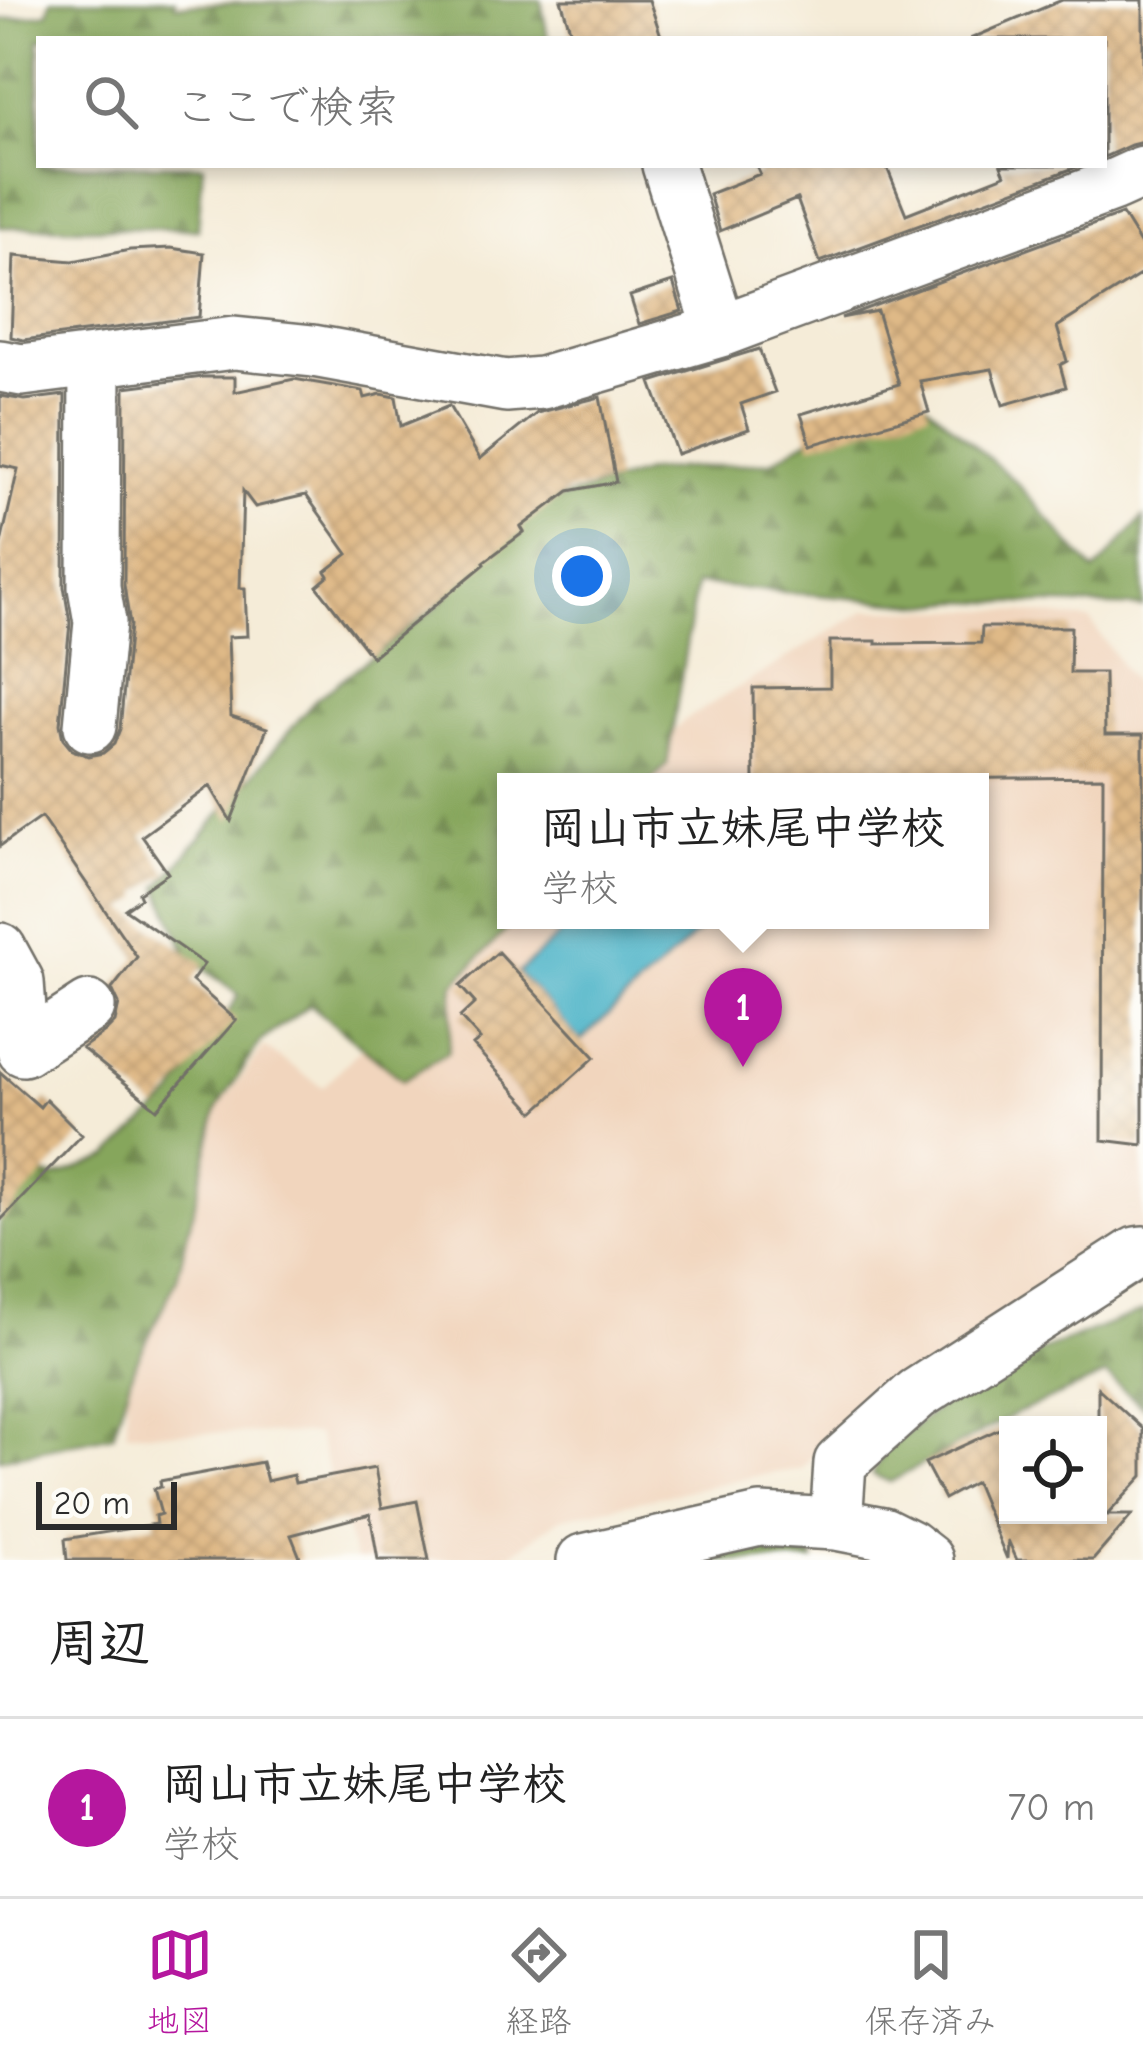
<!DOCTYPE html>
<html lang="ja">
<head>
<meta charset="utf-8">
<style>
	:root { --surface:#fff; --page:#f6f6f6; --text:#222; --muted:#767676; --line:#e0e0e0; --accent:#b5179e }
	body { margin:0; font-family:"Comic Neue","Klee One",sans-serif; background:var(--page); color:var(--text) }
	.controls { position:absolute; right:36px; bottom:36px; display:grid; overflow:hidden; border-radius:0px; box-shadow:0 6px 18px #0003 }
	.controls button { width:108px; height:108px; display:grid; place-items:center; padding:0; border:0; border-bottom:3px solid var(--line); background:var(--surface); color:var(--text); font:60px sans-serif }
	.scale { position:absolute; left:36px; bottom:30px; width:141px; box-sizing:border-box; padding-left:12px; border:6px solid #2b2b2b; border-top:0; font-size:33px; line-height:42px; white-space:nowrap; color:#2b2b2b; -webkit-text-stroke:9px #fdfcf7; paint-order:stroke }
	.you { position:absolute; left:582px; top:576px; width:42px; height:42px; margin:-30px; border:9px solid #fff; border-radius:50%; background:#1a73e8; box-shadow:0 0 0 18px #1a73e833 }
	.badge { display:grid; place-items:center; width:78px; height:78px; border-radius:50%; background:var(--accent); color:#fff; font-size:39px; font-weight:700 }
	.pin { position:absolute; translate:-50% -99px; filter:drop-shadow(0 3px 6px #0008) }
	.pin::after { content:''; position:absolute; top:63px; width:42px; height:36px; background:inherit; clip-path:polygon(0 0,100% 0,50% 100%) }
	.popup { position:absolute; left:497px; top:773px; width:492px; height:156px; box-sizing:border-box; display:grid; place-content:center; border-radius:0px; background:var(--surface); filter:drop-shadow(0 3px 9px #0005); font-size:39px; white-space:nowrap; color:var(--muted) }
	.popup b { font-size:45px; color:var(--text) }
	.popup::after { content:''; position:absolute; left:50%; top:100%; margin-left:-24px; border:24px solid transparent; border-top-color:var(--surface) }
	.list { margin:0; padding:0; list-style:none }
	h2 { display:flex; justify-content:space-between; align-items:center; height:156px; margin:0; padding:0 48px; font-size:51px }
	h2 small { font-size:39px; font-weight:400; color:var(--muted) }
	.list li { display:grid; grid-template-columns:78px 1fr auto; gap:36px; align-items:center; box-sizing:border-box; height:180px; padding:0 48px; border-top:3px solid var(--line) }
	.list b { display:block; font-size:45px; white-space:nowrap }
	.list p { margin:0; font-size:39px; white-space:nowrap; color:var(--muted) }
	.list em { font-size:39px; font-style:normal; color:var(--muted) }
	.icon { flex:none; width:66px; height:66px; fill:none; stroke:currentColor; stroke-width:2; stroke-linecap:round; stroke-linejoin:round }
	.map { position:relative; flex:none; width:1143px; height:1560px; overflow:hidden }
	.search { position:absolute; background:var(--surface); box-shadow:0 6px 18px #0003; left:36px; right:36px; top:36px; height:132px; display:flex; align-items:center; gap:30px; box-sizing:border-box; padding:0 42px; border-radius:0px; color:var(--muted); font-size:45px }
	.sheet { height:336px; background:var(--surface) }
	nav { display:flex; justify-content:space-around; align-items:center; box-sizing:border-box; height:168px; border-top:3px solid var(--line); background:var(--surface); font-size:33px; color:var(--muted) }
	nav a { display:grid; justify-items:center; gap:6px }
	nav .on { color:var(--accent) }
	.map>svg:first-child { display:block }
</style>
</head>
<body>
<div class="map">
<svg width="1143" height="1560" viewBox="0 0 1143 1560">
	<defs>
		<pattern id="forest-firs" width="22" height="20" patternUnits="userSpaceOnUse" patternTransform="scale(3)"><rect width="22" height="20" fill="#86a65b"/><path d="M5 1l3.5 6h-7zM16 11l3.5 6h-7z" fill="#6e874b"/></pattern>
		<pattern id="building-cross-hatch" width="8" height="8" patternUnits="userSpaceOnUse" patternTransform="scale(3)"><rect width="8" height="8" fill="#dfb987"/><path d="M0 0l8 8M0 8l8-8" fill="none" stroke="#c09f75"/></pattern>
	</defs>
	<rect width="100%" height="100%" fill="#fdfcf7"/>
	<filter id="ink" filterUnits="userSpaceOnUse"><feTurbulence type="fractalNoise" baseFrequency=".00833" numOctaves="2"/><feDisplacementMap in="SourceGraphic" scale="24" xChannelSelector="R" yChannelSelector="G"/><feConvolveMatrix kernelMatrix="1 2 1 2 8 2 1 2 1" color-interpolation-filters="sRGB"/></filter>
	<filter id="wash" filterUnits="userSpaceOnUse"><feTurbulence type="fractalNoise" baseFrequency=".004" numOctaves="4" result="noise"/><feDisplacementMap in="SourceGraphic" scale="48" xChannelSelector="R" yChannelSelector="G"/><feGaussianBlur stdDeviation="2.7" result="paint"/><feColorMatrix in="noise" values="0 0 0 0 0 0 0 0 0 0 0 0 0 0 0 0 0 1.4 0 .05"/><feComposite in="paint" operator="in"/></filter>
	<g filter="url(#wash)">
		<rect width="100%" height="100%" fill="#f5ecd8"/>
		<path fill="#f1d5bd" d="M 866,610 L 1003,610 L 1090,620 L 1143,696 L 1143,1239 L 909,1379 L 868,1387 L 802,1469 L 760,1475 L 560,1518 L 504,1560 L 355,1560 L 317,1434 L 127,1432 L 125,1235 L 264,1047 L 323,1087 L 506,901 L 506,920 L 980,920 L 980,782 L 623,782 L 685,720 Z"/>
		<path fill="url(#forest-firs)" stroke="#586843" stroke-width="3" d="M 51,0 L 175,0 L 175,5 L 356,0 L 541,0 L 548,39 L 39,39 L 39,165 L 203,165 L 198,229 L 0,227 L 0,20 L 48,13 Z
			M 903,383 L 1015,481 L 1095,572 L 1143,518 L 1143,607 L 959,601 L 927,605 L 696,584 L 667,764 L 650,782 L 506,782 L 506,920 L 516,920 L 454,984 L 448,1052 L 403,1080 L 310,1005 L 261,1041 L 217,1109 L 177,1278 L 133,1369 L 113,1435 L 0,1459 L 0,1169 L 56,1177 L 108,1157 L 173,1096 L 239,995 L 187,956 L 159,887 L 316,699 L 436,608 L 525,510 L 649,471 L 770,462 Z
			M 1143,1311 L 1143,1407 L 1106,1375 L 1015,1414 L 890,1482 L 872,1474 L 885,1449 L 980,1375 Z
			M 747,1544 L 813,1556 L 814,1560 L 647,1560 Z"/>
		<path fill="#47b1c6" stroke="#396e78" stroke-width="3" d="M 575,920 L 711,920 L 580,1041 L 518,973 Z"/>
		<g id="blocks">
			<path fill="url(#building-cross-hatch)" d="M 561,0 L 649,0 L 662,39 L 573,39 Z
				M 1062,0 L 1143,0 L 1143,142 L 1131,145 L 1104,157 L 1104,39 L 970,39 Z
				M 756,165 L 886,165 L 906,214 L 1005,175 L 1001,165 L 1082,165 L 820,262 L 797,199 L 720,231 L 709,194 L 760,174 Z
				M 1122,214 L 1143,248 L 1143,273 L 1057,327 L 1067,361 L 1060,365 L 1066,387 L 1003,405 L 992,369 L 920,381 L 929,412 L 811,445 L 801,414 L 899,384 L 877,311 L 841,318 Z
				M 171,248 L 204,253 L 199,317 L 23,340 L 11,337 L 14,256 L 73,261 L 130,250 Z
				M 673,282 L 682,311 L 639,324 L 630,296 Z
				M 759,349 L 775,392 L 741,404 L 749,429 L 677,454 L 651,382 Z
				M 203,377 L 235,377 L 235,392 L 294,379 L 363,391 L 365,398 L 381,394 L 396,397 L 401,426 L 449,406 L 480,459 L 537,413 L 600,397 L 616,482 L 569,491 L 521,527 L 524,532 L 484,562 L 485,564 L 372,657 L 317,586 L 329,576 L 326,571 L 348,554 L 306,495 L 255,507 L 243,491 L 240,588 L 245,588 L 247,636 L 228,637 L 231,716 L 267,728 L 231,821 L 210,786 L 142,836 L 168,873 L 139,893 L 141,898 L 125,909 L 204,964 L 192,981 L 236,1020 L 157,1109 L 82,1048 L 105,1032 L 115,1022 L 119,1004 L 112,989 L 137,957 L 41,817 L 0,846 L 0,548 L 18,469 L 0,465 L 0,396 L 25,400 L 65,395 L 64,587 L 70,623 L 60,724 L 63,739 L 72,750 L 88,756 L 103,753 L 114,744 L 120,729 L 130,625 L 124,585 L 125,387 Z
				M 982,627 L 1071,627 L 1070,673 L 1104,673 L 1105,735 L 1143,735 L 1143,1145 L 1102,1140 L 1103,777 L 754,781 L 753,688 L 830,687 L 830,641 L 876,641 L 876,644 L 981,643 Z
				M 498,952 L 595,1057 L 534,1112 L 473,1045 L 480,1039 L 460,1017 L 475,1003 L 460,986 Z
				M 0,1072 L 40,1107 L 46,1099 L 82,1135 L 0,1221 Z
				M 1098,1388 L 1143,1429 L 1143,1476 L 1107,1515 L 1132,1515 L 1093,1560 L 1017,1560 L 1008,1540 L 1007,1559 L 975,1482 L 944,1499 L 925,1463 L 1008,1425 L 1008,1515 L 1098,1515 Z
				M 262,1462 L 267,1481 L 293,1475 L 295,1483 L 375,1468 L 382,1508 L 417,1501 L 429,1560 L 378,1560 L 370,1514 L 291,1535 L 301,1560 L 67,1560 L 65,1539 L 156,1524 L 155,1516 L 161,1514 L 154,1489 L 161,1487 L 160,1481 Z"/>
		</g>
	</g>
	<g filter="url(#ink)">
		<use href="#blocks" fill-opacity="0" stroke="#726f68" stroke-width="3"/>
		<g fill="none" stroke-linecap="round" stroke-linejoin="round">
			<g stroke="#726f68" stroke-width="56">
				<path id="street" d="M 668,165 L 720,331
					M 0,366 L 22,370 L 234,343 L 313,351 L 506,386 L 542,383 L 720,331 L 1114,185 L 1143,172
					M 90,726 L 100,622 L 94,587 L 95,361
					M 0,949 L 18,982 L 23,1050 L 89,1007
					M 836,1524 L 840,1463 L 917,1394 L 1136,1253 L 1143,1252
					M 583,1560 L 760,1520 L 836,1524 L 883,1533 L 909,1546 L 927,1560"/>
			</g>
			<use href="#street" stroke="#fff" stroke-width="51"/>
		</g>
	</g>
</svg>
<div class="controls">
<button><svg class="icon" aria-label="locate" viewBox="0 0 24 24"><circle cx="12" cy="12" r="6"/><path d="M12 2v4M12 18v4M2 12h4M18 12h4"/></svg></button>
</div>
<div class="scale">20 m</div>
<div class="you"></div>
<div class="pin badge" style="left:743px;top:1067px">1</div>
<div class="popup"><b>岡山市立妹尾中学校</b>学校</div>
<div class="search"><svg class="icon" aria-label="search" viewBox="0 0 24 24"><circle cx="10" cy="10" r="6"/><path d="M15 15l6 6"/></svg>ここで検索</div>
</div>
<section class="sheet">
<h2>周辺<small></small></h2>
<ul class="list">
<li><span class="badge">1</span><div><b>岡山市立妹尾中学校</b><p>学校</p></div><em>70 m</em></li>
</ul>
</section>
<nav>
<a class="on"><svg class="icon" aria-label="map" viewBox="0 0 24 24"><path d="M3 6l6-2 6 2 6-2v14l-6 2-6-2-6 2zM9 4v14M15 6v14"/></svg>地図</a>
<a><svg class="icon" aria-label="directions" viewBox="0 0 24 24"><path d="M12 3l9 9-9 9-9-9zM9 14v-3h6M13 9l2 2-2 2"/></svg>経路</a>
<a><svg class="icon" aria-label="saved" viewBox="0 0 24 24"><path d="M7 4h10v16l-5-4-5 4z"/></svg>保存済み</a>
</nav>
</body>
</html>
